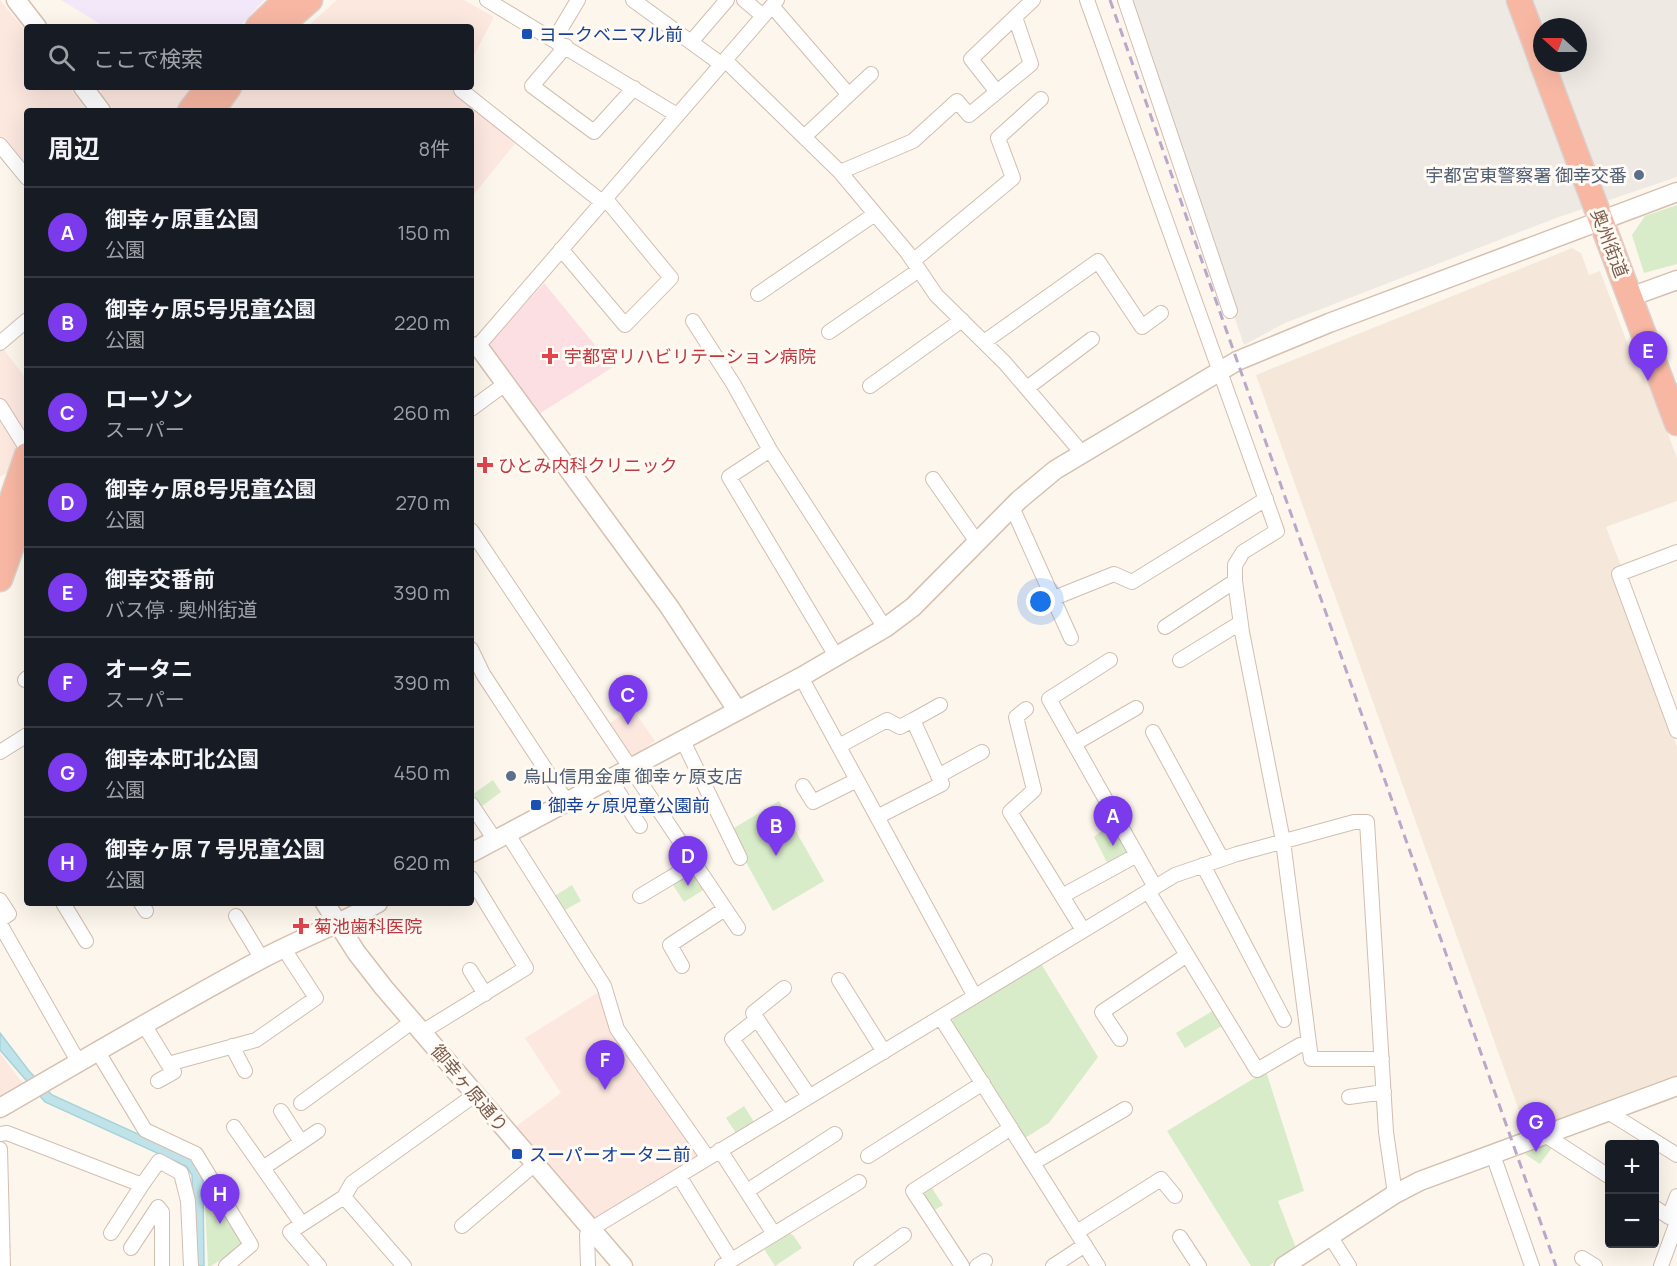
<!DOCTYPE html>
<html lang="ja">
<head>
<meta charset="utf-8">
<style>
	:root { --surface:#171b24; --page:#242831; --text:#f1f3f6; --muted:#9ea1a6; --line:#363941; --accent:#7c3aed }
	body { margin:0; font-family:Manrope,"Noto Sans JP",sans-serif; background:var(--page); color:var(--text) }
	.controls { position:absolute; right:18px; bottom:18px; display:grid; overflow:hidden; border-radius:6px; box-shadow:0 6px 24px #0002 }
	.controls button { width:54px; height:54px; display:grid; place-items:center; padding:0; border:0; border-bottom:2px solid var(--line); background:var(--surface); color:var(--text); font:30px sans-serif }
	.compass { position:absolute; left:1533px; top:18px; width:54px; height:54px; border-radius:50%; background:var(--surface); box-shadow:0 6px 24px #0002; rotate:291deg }
	.you { position:absolute; left:1041px; top:602px; width:21px; height:21px; margin:-15px; border:4px solid #fff; border-radius:50%; background:#1a73e8; box-shadow:0 0 0 9px #1a73e833 }
	.badge { display:grid; place-items:center; width:39px; height:39px; border-radius:50%; background:var(--accent); color:#fff; font-size:20px; font-weight:700 }
	.pin { position:absolute; translate:-50% -50px; filter:drop-shadow(0 2px 3px #0008) }
	.pin::after { content:''; position:absolute; top:32px; width:21px; height:18px; background:inherit; clip-path:polygon(0 0,100% 0,50% 100%) }
	.list { margin:0; padding:0; list-style:none }
	h2 { display:flex; justify-content:space-between; align-items:center; height:78px; margin:0; padding:0 24px; font-size:26px }
	h2 small { font-size:20px; font-weight:400; color:var(--muted) }
	.list li { display:grid; grid-template-columns:39px 1fr auto; gap:18px; align-items:center; box-sizing:border-box; height:90px; padding:0 24px; border-top:2px solid var(--line) }
	.list b { display:block; font-size:22px; white-space:nowrap }
	.list p { margin:0; font-size:20px; white-space:nowrap; color:var(--muted) }
	.list em { font-size:20px; font-style:normal; color:var(--muted) }
	.icon { flex:none; width:33px; height:33px; fill:none; stroke:currentColor; stroke-width:2; stroke-linecap:round; stroke-linejoin:round }
	.map { position:relative; flex:none; width:1677px; height:1266px; overflow:hidden }
	.search { position:absolute; background:var(--surface); box-shadow:0 6px 24px #0002; left:24px; top:24px; width:450px; height:66px; display:flex; align-items:center; gap:15px; box-sizing:border-box; padding:0 21px; border-radius:6px; color:var(--muted); font-size:22px }
	.panel { position:absolute; background:var(--surface); box-shadow:0 6px 24px #0002; left:24px; top:108px; width:450px; height:798px; border-radius:6px }
	.map>svg:first-child { display:block }
</style>
</head>
<body>
<div class="map">
<svg width="1677" height="1266" viewBox="0 0 1677 1266">
	<rect width="100%" height="100%" fill="#fdf6ec"/>
	<path fill="#f5e8da" d="M 1572,248 L 1581,253 L 1589,275 L 1600,271 L 1637,369 L 1650,386 L 1677,458 L 1677,501 L 1606,527 L 1621,566 L 1613,570 L 1677,747 L 1677,1075 L 1526,1130 L 1256,375 Z"/>
	<path fill="#fde8e0" d="M 0,0 L 27,33 L 27,87 L 69,87 L 87,111 L 27,111 L 27,171 L 0,138 Z
		M 337,0 L 464,0 L 494,17 L 471,61 L 471,27 L 307,27 Z
		M 108,87 L 193,87 L 177,111 L 115,111 L 99,92 Z
		M 242,87 L 458,87 L 518,140 L 471,198 L 471,111 L 223,111 Z
		M 2,347 L 27,380 L 27,426 L 11,470 L 0,477 L 0,349 Z
		M 632,708 L 655,741 L 630,758 L 607,725 Z
		M 597,993 L 699,1157 L 593,1222 L 514,1128 L 561,1093 L 525,1038 Z
		M 0,1053 L 24,1085 L 0,1098 Z"/>
	<path fill="#efe9e4" fill-rule="evenodd" d="M 1126,0 L 1677,0 L 1677,177 L 1556,218 L 1285,323 L 1244,345 ZM 1542,27 L 1578,27 L 1578,63 L 1542,63 Z"/>
	<path fill="#f3e8fa" d="M 61,0 L 264,0 L 239,27 L 105,27 Z"/>
	<path fill="#fbdfe3" d="M 544,283 L 613,367 L 536,416 L 489,344 Z"/>
	<path fill="#d8ecc9" d="M 1677,205 L 1677,264 L 1644,273 L 1632,235 L 1645,216 Z
		M 1042,592 L 1048,594 L 1054,609 L 1036,617 L 1029,598 Z
		M 493,780 L 501,792 L 482,806 L 473,794 Z
		M 779,801 L 824,881 L 773,911 L 729,831 Z
		M 1112,822 L 1132,856 L 1110,868 L 1094,837 Z
		M 693,871 L 705,889 L 684,902 L 671,882 Z
		M 572,885 L 581,901 L 565,910 L 561,910 L 553,897 Z
		M 1040,962 L 1098,1057 L 1049,1123 L 1025,1138 L 951,1023 L 957,1012 Z
		M 1214,1010 L 1225,1024 L 1185,1048 L 1176,1033 Z
		M 1266,1071 L 1304,1191 L 1278,1201 L 1296,1248 L 1269,1266 L 1251,1266 L 1167,1131 Z
		M 744,1106 L 754,1122 L 736,1133 L 726,1118 Z
		M 1546,1142 L 1553,1146 L 1540,1164 L 1525,1154 L 1524,1150 Z
		M 204,1183 L 209,1183 L 243,1239 L 241,1247 L 211,1266 L 208,1266 Z
		M 930,1185 L 943,1205 L 933,1211 L 923,1196 L 925,1189 Z
		M 788,1233 L 793,1235 L 802,1248 L 775,1266 L 764,1249 Z"/>
	<path fill="#bfe3e8" stroke="#a5d3da" stroke-width="1.5" d="M 0,1033 L 29,1071 L 52,1095 L 195,1160 L 203,1182 L 204,1266 L 196,1266 L 192,1175 L 186,1166 L 45,1102 L 0,1050 Z"/>
	<g fill="none" stroke-linecap="round" stroke-linejoin="round">
		<g stroke="#d1beb0" stroke-width="16">
			<path id="street" d="M 487,0 L 677,115
				M 633,0 L 721,64
				M 744,0 L 763,16
				M 1087,0 L 1277,531 L 1243,552 L 1235,565 L 1235,581 L 1242,632 L 1283,841 L 1311,1059 L 1382,1059
				M 1125,0 L 1230,311
				M 772,6 L 849,95
				M 554,40 L 578,0
				M 691,42 L 727,0
				M 566,46 L 532,86 L 594,132 L 634,88
				M 725,60 L 840,172 L 907,252 L 936,295 L 1005,363 L 1082,453
				M 461,90 L 602,202
				M 997,92 L 971,59 L 1015,17
				M 804,137 L 871,74
				M 0,145 L 27,178
				M 840,172 L 913,141 L 957,101 L 969,115 L 1031,64 L 1015,17 L 1033,0
				M 561,249 L 625,325 L 671,278 L 605,198
				M 913,261 L 1013,178 L 998,138 L 1041,99
				M 758,294 L 875,214
				M 693,321 L 734,385 L 770,450 L 885,628
				M 829,332 L 919,270
				M 984,342 L 1098,261 L 1142,327 L 1161,313
				M 0,343 L 27,320
				M 471,350 L 478,346 L 777,0
				M 870,386 L 962,320
				M 1027,388 L 1092,339
				M 0,406 L 27,449
				M 471,409 L 505,384
				M 770,450 L 729,477 L 836,656
				M 933,479 L 977,542
				M 1012,507 L 1071,638
				M 471,530 L 738,928
				M 1677,552 L 1619,574 L 1677,731
				M 1054,598 L 1114,574 L 1132,582 L 1266,499
				M 1165,627 L 1235,581
				M 471,649 L 483,674 L 567,802
				M 1110,660 L 1049,699 L 1155,887
				M 1180,660 L 1240,623
				M 801,677 L 974,995
				M 25,680 L 27,678
				M 1026,709 L 1016,717 L 1034,790 L 1010,812 L 1083,930
				M 913,720 L 940,705
				M 1153,732 L 1222,859
				M 682,739 L 740,858
				M 1074,744 L 1136,708
				M 839,746 L 887,720 L 900,727 L 913,720 L 942,784 L 877,817
				M 0,752 L 27,735
				M 938,776 L 982,752
				M 610,779 L 640,826
				M 803,786 L 813,802 L 857,780
				M 471,804 L 495,840
				M 507,833 L 604,986 L 617,1029 L 708,1158
				M 1203,865 L 1284,1020
				M 1148,891 L 1257,1070 L 1300,1045 L 1309,1046
				M 640,896 L 695,863
				M 1062,896 L 1137,855
				M 63,903 L 86,941
				M 141,903 L 146,911
				M 236,916 L 262,959
				M 0,920 L 9,914 L 0,900
				M 0,924 L 79,1063
				M 682,966 L 670,945 L 725,909
				M 470,970 L 485,994
				M 839,980 L 884,1052
				M 784,988 L 753,1013 L 809,1096
				M 941,1018 L 1098,1266
				M 757,1019 L 732,1039 L 783,1112
				M 143,1023 L 168,1064 L 256,1040 L 316,998 L 284,949
				M 422,1032 L 526,968 L 471,878
				M 1120,1039 L 1102,1012 L 1187,955
				M 232,1046 L 245,1071
				M 98,1052 L 145,1130 L 196,1154 L 251,1245 L 226,1266
				M 158,1081 L 174,1072 L 168,1064
				M 1349,1097 L 1384,1092
				M 301,1103 L 413,1021
				M 281,1111 L 301,1142
				M 1608,1112 L 1677,1155
				M 234,1127 L 302,1224
				M 0,1134 L 7,1133 L 142,1185 L 159,1161 L 181,1173 L 188,1201 L 191,1266
				M 1545,1135 L 1610,1177
				M 0,1149 L 3,1266
				M 720,1150 L 774,1234
				M 1493,1155 L 1532,1266
				M 868,1156 L 983,1083
				M 1033,1163 L 1125,1109
				M 263,1168 L 318,1131
				M 679,1176 L 731,1260
				M 747,1191 L 835,1134
				M 344,1197 L 404,1266
				M 1654,1207 L 1669,1217 L 1677,1196
				M 462,1226 L 535,1164
				M 1077,1232 L 1161,1179 L 1175,1196
				M 111,1233 L 142,1185
				M 1330,1236 L 1349,1266
				M 1180,1237 L 1199,1266
				M 131,1248 L 158,1207 L 162,1212 L 162,1266
				M 1582,1258 L 1595,1266
				M 319,1266 L 290,1232 L 344,1197 L 352,1183 L 476,1094
				M 588,1266 L 587,1235 L 591,1229 L 1175,875 L 1237,854 L 1354,822 L 1367,822 L 1386,1132 L 1395,1194
				M 722,1266 L 859,1182
				M 861,1266 L 904,1235
				M 962,1266 L 913,1191 L 1011,1128
				M 977,1266 L 985,1261
				M 1053,1266 L 1085,1245
				M 1661,1266 L 1677,1222"/>
		</g>
		<g stroke="#d6c0b0" stroke-width="21">
			<path id="secondary" d="M 16,0 L 37,27
				M 83,87 L 101,111
				M 1630,297 L 1677,280
				M 478,346 L 670,608 L 737,710
				M 471,853 L 801,677 L 885,628 L 913,607 L 1019,500 L 1055,470 L 1237,361 L 1329,323 L 1677,192
				M 325,903 L 356,952 L 384,988 L 623,1266
				M 0,1108 C 86,1058 171,1008 258,961 C 297,940 339,924 378,903
				M 1284,1266 L 1395,1194 L 1420,1181 L 1677,1086"/>
		</g>
		<g stroke="#dad1cd" stroke-width="27">
			<path id="highway" d="M 1519,0 L 1542,62
				M 258,27 L 286,0
				M 279,27 L 310,0
				M 1542,63 L 1677,423
				M 190,111 L 208,87
				M 212,111 L 229,87
				M 0,534 L 27,455
				M 0,579 L 23,515"/>
		</g>
		<use href="#street" stroke="#fff" stroke-width="14"/>
		<use href="#secondary" stroke="#fff" stroke-width="18"/>
		<use href="#highway" stroke="#f7b7a3" stroke-width="24"/>
		<path stroke="#b9a8c9" stroke-width="3" stroke-dasharray="9 6" stroke-linecap="butt" d="M 1110,0 L 1556,1266"/>
	</g>
	<g fill="#1a4fb4" stroke="#fffaf3" stroke-width="2">
		<rect x="521" y="28" width="12" height="12" rx="3"/>
		<rect x="530" y="799" width="12" height="12" rx="3"/>
		<rect x="511" y="1148" width="12" height="12" rx="3"/>
	</g>
	<g fill="#5c6f8a" stroke="#fffaf3" stroke-width="2">
		<circle cx="1639" cy="175" r="6"/>
		<circle cx="511" cy="776" r="6"/>
	</g>
	<g fill="#e0444e" stroke="#fffaf3" stroke-width="2">
		<path d="M547 347h6v6h6v6h-6v6h-6v-6h-6v-6h6z"/>
		<path d="M482 456h6v6h6v6h-6v6h-6v-6h-6v-6h6z"/>
		<path d="M298 917h6v6h6v6h-6v6h-6v-6h-6v-6h6z"/>
	</g>
	<g text-anchor="middle" dominant-baseline="central" stroke-width="6" stroke-linejoin="round" paint-order="stroke">
		<g font-size="18" fill="#164399" stroke="#fffaf3" text-anchor="start">
			<text x="539" y="34">ヨークベニマル前</text>
			<text x="548" y="805">御幸ヶ原児童公園前</text>
			<text x="529" y="1154">スーパーオータニ前</text>
		</g>
		<g font-size="18" fill="#4e5e75" stroke="#fffaf3" text-anchor="end">
			<text x="1627" y="175">宇都宮東警察署 御幸交番</text>
			<text x="523" y="776" text-anchor="start">烏山信用金庫 御幸ヶ原支店</text>
		</g>
		<g font-size="18" fill="#7a5c4d" stroke="#fffaf3">
			<text transform="translate(1610 243) rotate(69)">奥州街道</text>
			<text transform="translate(470 1088) rotate(50)">御幸ヶ原通り</text>
		</g>
		<g font-size="18" fill="#be3a42" stroke="#fffaf3" text-anchor="start">
			<text x="564" y="356">宇都宮リハビリテーション病院</text>
			<text x="498" y="465">ひとみ内科クリニック</text>
			<text x="314" y="926">菊池歯科医院</text>
		</g>
	</g>
</svg>
<div class="controls">
<button>+</button>
<button>−</button>
</div>
<svg class="compass" viewBox="-18 -18 36 36"><path d="M0-13l5 13h-10z" fill="#e53935"/><path d="M0 13l5-13h-10z" fill="#9ea1a6"/></svg>
<div class="you"></div>
<div class="pin badge" style="left:1113px;top:846px">A</div>
<div class="pin badge" style="left:776px;top:856px">B</div>
<div class="pin badge" style="left:628px;top:725px">C</div>
<div class="pin badge" style="left:688px;top:886px">D</div>
<div class="pin badge" style="left:1648px;top:381px">E</div>
<div class="pin badge" style="left:605px;top:1090px">F</div>
<div class="pin badge" style="left:1536px;top:1152px">G</div>
<div class="pin badge" style="left:220px;top:1224px">H</div>
<div class="search"><svg class="icon" aria-label="search" viewBox="0 0 24 24"><circle cx="10" cy="10" r="6"/><path d="M15 15l6 6"/></svg>ここで検索</div>
<section class="panel">
<h2>周辺<small>8件</small></h2>
<ul class="list">
<li><span class="badge">A</span><div><b>御幸ヶ原重公園</b><p>公園</p></div><em>150 m</em></li>
<li><span class="badge">B</span><div><b>御幸ヶ原5号児童公園</b><p>公園</p></div><em>220 m</em></li>
<li><span class="badge">C</span><div><b>ローソン</b><p>スーパー</p></div><em>260 m</em></li>
<li><span class="badge">D</span><div><b>御幸ヶ原8号児童公園</b><p>公園</p></div><em>270 m</em></li>
<li><span class="badge">E</span><div><b>御幸交番前</b><p>バス停 · 奥州街道</p></div><em>390 m</em></li>
<li><span class="badge">F</span><div><b>オータニ</b><p>スーパー</p></div><em>390 m</em></li>
<li><span class="badge">G</span><div><b>御幸本町北公園</b><p>公園</p></div><em>450 m</em></li>
<li><span class="badge">H</span><div><b>御幸ヶ原７号児童公園</b><p>公園</p></div><em>620 m</em></li>
</ul>
</section>
</div>
</body>
</html>
